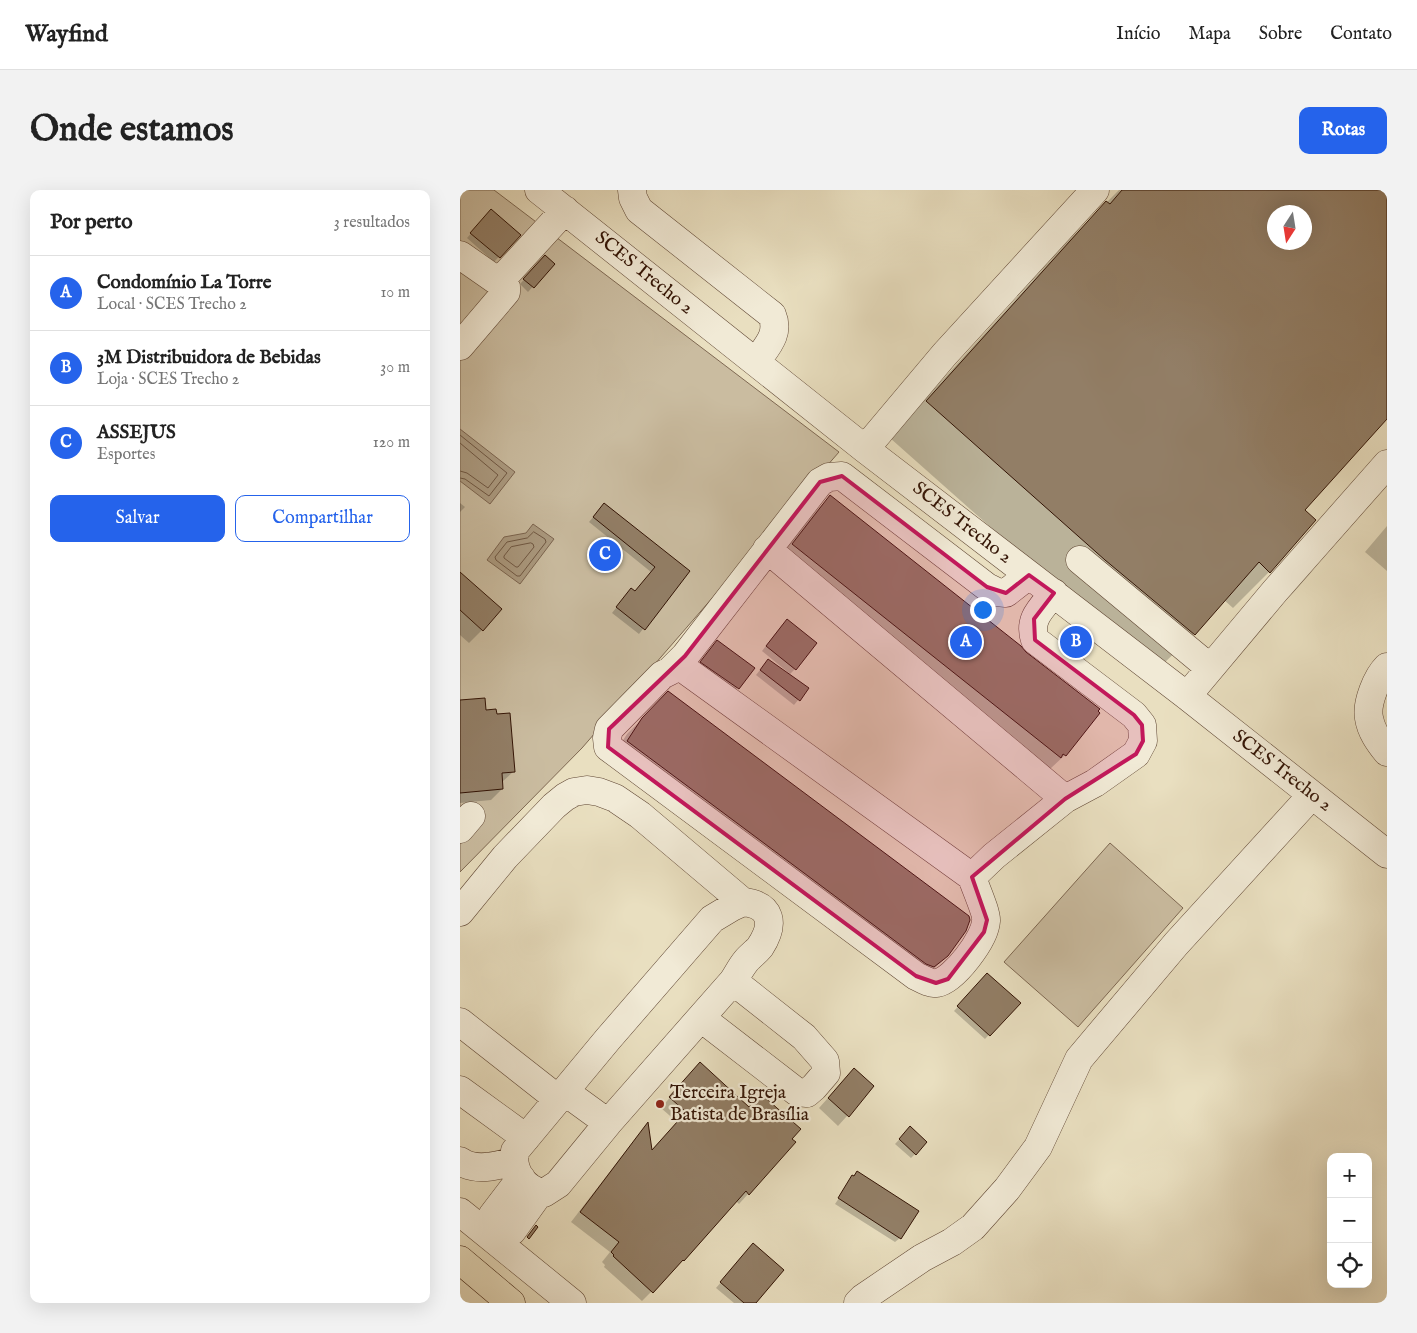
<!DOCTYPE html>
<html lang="pt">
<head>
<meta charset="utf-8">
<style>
	:root { --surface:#fff; --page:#f2f2f2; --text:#222; --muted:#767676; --line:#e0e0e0; --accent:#2563eb }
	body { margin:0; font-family:"IM FELL English",serif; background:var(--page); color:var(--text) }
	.controls { position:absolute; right:15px; bottom:15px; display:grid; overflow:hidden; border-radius:10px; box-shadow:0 5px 20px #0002 }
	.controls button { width:45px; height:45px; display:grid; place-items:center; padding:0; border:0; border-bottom:1px solid var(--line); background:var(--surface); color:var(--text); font:25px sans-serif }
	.compass { position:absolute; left:807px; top:15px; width:45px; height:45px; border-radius:50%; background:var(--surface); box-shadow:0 5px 20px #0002; rotate:192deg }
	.you { position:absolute; left:522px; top:419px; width:18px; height:18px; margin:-12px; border:4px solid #fff; border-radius:50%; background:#1a73e8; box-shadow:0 0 0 8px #1a73e833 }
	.badge { display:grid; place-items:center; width:32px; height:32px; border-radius:50%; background:var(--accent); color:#fff; font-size:16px; font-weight:700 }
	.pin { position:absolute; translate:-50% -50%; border:2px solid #fff; box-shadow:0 1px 5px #0006 }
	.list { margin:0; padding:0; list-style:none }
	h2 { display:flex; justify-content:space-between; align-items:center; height:65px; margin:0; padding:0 20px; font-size:21px }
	h2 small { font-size:16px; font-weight:400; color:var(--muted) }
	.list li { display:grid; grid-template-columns:32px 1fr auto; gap:15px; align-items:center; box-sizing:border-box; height:75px; padding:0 20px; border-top:1px solid var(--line) }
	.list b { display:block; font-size:19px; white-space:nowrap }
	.list p { margin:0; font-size:16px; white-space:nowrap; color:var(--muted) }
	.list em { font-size:16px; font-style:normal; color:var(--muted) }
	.actions { display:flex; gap:10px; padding:15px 20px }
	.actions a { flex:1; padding:11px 0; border:1px solid var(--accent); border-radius:10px; text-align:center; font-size:18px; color:var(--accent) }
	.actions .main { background:var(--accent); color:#fff }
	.icon { flex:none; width:28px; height:28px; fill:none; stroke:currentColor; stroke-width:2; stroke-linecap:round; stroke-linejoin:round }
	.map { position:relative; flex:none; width:927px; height:1113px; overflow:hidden; border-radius:10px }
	header { display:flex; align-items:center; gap:30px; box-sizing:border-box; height:70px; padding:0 25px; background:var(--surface); border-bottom:1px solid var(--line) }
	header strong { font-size:24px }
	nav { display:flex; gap:28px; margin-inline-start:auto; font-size:18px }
	.intro { display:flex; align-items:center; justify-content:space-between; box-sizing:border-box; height:120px; padding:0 30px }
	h1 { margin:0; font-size:35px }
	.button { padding:12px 22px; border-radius:10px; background:var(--accent); color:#fff; font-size:18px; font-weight:700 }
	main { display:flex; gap:30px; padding:0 30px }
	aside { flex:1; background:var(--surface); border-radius:10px; box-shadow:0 5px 20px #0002 }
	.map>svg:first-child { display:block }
</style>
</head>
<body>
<header>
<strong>Wayfind</strong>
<nav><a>Início</a><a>Mapa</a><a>Sobre</a><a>Contato</a></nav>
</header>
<div class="intro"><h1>Onde estamos</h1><a class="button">Rotas</a></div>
<main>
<aside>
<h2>Por perto<small>3 resultados</small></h2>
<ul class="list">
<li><span class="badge">A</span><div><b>Condomínio La Torre</b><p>Local · SCES Trecho 2</p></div><em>10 m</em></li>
<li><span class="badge">B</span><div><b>3M Distribuidora de Bebidas</b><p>Loja · SCES Trecho 2</p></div><em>30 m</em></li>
<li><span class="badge">C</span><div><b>ASSEJUS</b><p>Esportes</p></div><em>120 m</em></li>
</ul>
<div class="actions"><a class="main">Salvar</a><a>Compartilhar</a></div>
</aside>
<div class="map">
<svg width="927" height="1113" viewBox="0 0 927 1113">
	<rect width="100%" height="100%" fill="#e9dfc0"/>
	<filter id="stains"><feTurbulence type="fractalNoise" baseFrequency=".004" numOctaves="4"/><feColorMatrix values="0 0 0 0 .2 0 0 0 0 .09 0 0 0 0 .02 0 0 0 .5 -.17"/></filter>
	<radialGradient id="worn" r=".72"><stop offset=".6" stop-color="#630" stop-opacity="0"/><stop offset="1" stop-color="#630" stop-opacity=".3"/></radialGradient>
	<path fill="#cabca0" stroke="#7e6852" d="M 0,0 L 34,0 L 379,262 L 122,558 L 0,682 Z
		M 650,653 L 723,718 L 618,837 L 544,772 Z"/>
	<path fill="#ab9a80" stroke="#7b644f" d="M 0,239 L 55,282 L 30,314 L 0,291 Z
		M 73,334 L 94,349 L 60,394 L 27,370 L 44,347 L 66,343 Z"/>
	<path fill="#0003" fill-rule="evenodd" d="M 659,0 L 927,0 L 809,382 L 773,418 L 764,410 L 734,444 L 697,480 L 608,406 L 430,248 L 610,49 ZM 814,22 L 844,22 L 844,52 L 814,52 Z
		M 27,25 L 59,45 L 34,72 L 7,48 Z
		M 85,67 L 93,74 L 68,102 L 60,94 Z
		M 370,306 L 605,565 L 590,579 L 318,369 L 356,321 Z
		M 0,313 L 5,317 L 0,322 Z
		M 139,320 L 228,381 L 179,444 L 152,423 L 167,404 L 175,403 L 191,382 L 129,332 Z
		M 927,336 L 927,381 L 905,362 Z
		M 855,378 L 833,403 L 824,412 L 843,390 Z
		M 0,383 L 22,440 L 9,453 L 0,445 Z
		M 322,435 L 335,479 L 330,484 L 302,461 Z
		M 253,456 L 293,478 L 273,503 L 237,477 Z
		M 304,475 L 347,499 L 334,515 L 296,485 Z
		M 208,503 L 481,772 L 465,787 L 153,566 L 167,544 Z
		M 0,511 L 25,521 L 54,581 L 41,593 L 42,599 L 31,610 L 0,613 Z
		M 523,789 L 559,813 L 525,849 L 494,821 Z
		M 231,883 L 288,1004 L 279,1014 L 276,1011 L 223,1070 L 182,1111 L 144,1077 L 145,1075 L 142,1072 L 150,1062 L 111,1032 L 179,944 L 187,935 L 191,961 L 217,932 L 201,918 Z
		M 384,890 L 413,897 L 378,936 L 359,918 Z
		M 450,938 L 455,964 L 451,968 L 435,954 Z
		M 397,982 L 440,1048 L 435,1052 L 375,1014 L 391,990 L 389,990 Z
		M 289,1060 L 322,1080 L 294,1113 L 274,1113 L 256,1098 Z"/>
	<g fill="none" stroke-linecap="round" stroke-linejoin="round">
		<path stroke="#6f5742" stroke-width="1" d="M 0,245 L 47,283 L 29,306 L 5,289 L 0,288
			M 0,253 L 38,285 L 28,298 L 7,283 L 0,281
			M 74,342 L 85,349 L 86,352 L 60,386 L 57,386 L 36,370 L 35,367 L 47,352 L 67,348 Z
			M 71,353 L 73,354 L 74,357 L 58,377 L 56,377 L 44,368 L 44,366 L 51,357 Z"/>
	</g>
	<path fill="#927e66" stroke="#331405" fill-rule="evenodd" d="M 662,0 L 927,0 L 927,229 L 845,320 L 856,330 L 810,383 L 799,372 L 735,445 L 645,370 L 466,211 L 646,11 L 650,14 ZM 814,22 L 844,22 L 844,52 L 814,52 Z
		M 31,19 L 61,45 L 40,68 L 10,43 Z
		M 85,65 L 95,74 L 74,98 L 63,89 Z
		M 370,305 L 561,456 L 566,462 L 640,519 L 638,521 L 640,523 L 606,566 L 603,564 L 601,568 L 332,354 Z
		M 144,313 L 230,381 L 185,440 L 156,417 L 171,398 L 175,401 L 195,377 L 133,327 Z
		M 0,382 L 42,419 L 23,441 L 0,420 Z
		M 327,429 L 357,453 L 336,480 L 306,456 Z
		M 257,450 L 295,478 L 279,499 L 240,472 Z
		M 308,469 L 349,498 L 340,511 L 300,480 Z
		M 208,501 L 509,726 L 510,730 L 506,741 L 488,766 L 474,777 L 466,774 L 167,551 L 182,528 Z
		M 25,508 L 26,520 L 36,519 L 37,524 L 50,523 L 55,582 L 42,583 L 43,599 L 0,603 L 0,510 Z
		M 527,783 L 561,813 L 530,846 L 497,816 Z
		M 240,872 L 289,917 L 301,904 L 341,939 L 332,949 L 336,952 L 289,1005 L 286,1001 L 224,1071 L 223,1070 L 193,1103 L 153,1066 L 154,1065 L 151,1062 L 159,1052 L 120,1022 L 188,932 L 192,960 L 226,922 L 209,907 Z
		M 394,878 L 414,896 L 389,927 L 368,908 Z
		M 450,936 L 467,952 L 456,965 L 439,949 Z
		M 397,981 L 459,1021 L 441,1049 L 378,1008 L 392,985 L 394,986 Z
		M 76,1035 L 78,1037 L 69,1049 L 67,1047 Z
		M 293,1053 L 324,1080 L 296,1113 L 284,1113 L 260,1092 Z"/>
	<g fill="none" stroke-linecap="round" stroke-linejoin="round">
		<g stroke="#604734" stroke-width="29">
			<path id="minor" d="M 79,0 L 405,259 L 727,506 L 927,664
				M 172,0 L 173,8 L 179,20 L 312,125 C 320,144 307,156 296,172
				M 0,65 L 46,97 L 46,102 L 0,156
				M 39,92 L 105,20
				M 405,259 L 484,165 L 635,0
				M 307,359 L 605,609
				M 620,370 L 750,478
				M 217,474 L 512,687 C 515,697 527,723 526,731 C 525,749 494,790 477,793 C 470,794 462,789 456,786 L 148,557 L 147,548 L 149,539 L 202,485 L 210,481 L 225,466 L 360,292 L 369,287 L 382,286 L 527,397 L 537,402 L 546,403 L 569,385
				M 927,477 C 917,487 906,513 909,528 C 911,541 919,552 927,562
				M 727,506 L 815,401 L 927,274
				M 0,639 L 11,626
				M 512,687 L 534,666 L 605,609 L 635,593 L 676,564 L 683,551 L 682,535 L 674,525 L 575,450 C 568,429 581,419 594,403
				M 283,712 C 312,715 315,734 300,757 C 296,762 290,766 286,771 C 281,777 277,785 273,791 L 148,933 L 98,994 L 84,1003 C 64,1000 51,980 55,961 L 148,849 L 252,729 L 272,717 Z
				M 0,722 L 45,667 L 94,616 L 105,607 L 114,602 L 127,600 L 139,602 L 155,608 L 180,625 L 283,712
				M 241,828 L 337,902 L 347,903 L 354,897 L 366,883 L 365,871 L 344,847 L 273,791
				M 0,832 L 98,909
				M 0,900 L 66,948
				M 104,901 L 148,933
				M 0,971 C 15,982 37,976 53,971
				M 0,1022 L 112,1113
				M 32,1026 L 61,988
				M 52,1041 L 80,1002
				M 398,1113 L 403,1108 L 462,1068 L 492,1052 L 513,1037 L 547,999 L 578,957 L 619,869 L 716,754 L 852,605"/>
		</g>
		<g stroke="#331405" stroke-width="29">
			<path id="highway" d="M 0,1070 L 51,1113"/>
		</g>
		<use href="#minor" stroke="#f1ead6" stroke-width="28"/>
		<use href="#highway" stroke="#e9dfc0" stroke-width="28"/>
	</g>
	<path fill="#c2185b" fill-opacity="0.2" stroke="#c2185b" stroke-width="4" stroke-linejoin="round" d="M 382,286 L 527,397 L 546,403 L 569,385 L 594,403 L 574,429 L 575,450 L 674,525 L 682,535 L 683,551 L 676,564 L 605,609 L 512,687 L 527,730 L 524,742 L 488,789 L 476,793 L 456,786 L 148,557 L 149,539 L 225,466 L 360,292 Z"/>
	<circle fill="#8f2418" stroke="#f1ead6" stroke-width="2" cx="200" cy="914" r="5"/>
	<g text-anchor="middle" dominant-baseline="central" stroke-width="4.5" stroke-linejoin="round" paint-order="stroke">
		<g font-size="19" fill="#331405" stroke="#f1ead6">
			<text transform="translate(184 83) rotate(39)">SCES Trecho 2</text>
			<text transform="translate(502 333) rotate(38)">SCES Trecho 2</text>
			<text transform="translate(822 581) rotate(38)">SCES Trecho 2</text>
		</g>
		<g font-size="19" fill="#331405" stroke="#f1ead6" text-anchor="start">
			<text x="210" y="903">Terceira Igreja<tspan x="210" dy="22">Batista de Brasília</tspan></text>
		</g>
	</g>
	<rect width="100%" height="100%" filter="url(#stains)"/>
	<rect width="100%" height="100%" fill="url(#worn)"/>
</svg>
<div class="controls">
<button>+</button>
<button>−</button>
<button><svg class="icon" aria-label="locate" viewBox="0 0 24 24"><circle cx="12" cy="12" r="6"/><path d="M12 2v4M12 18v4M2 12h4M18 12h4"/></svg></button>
</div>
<svg class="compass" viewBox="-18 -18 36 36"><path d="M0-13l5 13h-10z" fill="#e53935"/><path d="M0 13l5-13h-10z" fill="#767676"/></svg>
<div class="you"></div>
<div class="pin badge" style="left:506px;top:452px">A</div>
<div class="pin badge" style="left:616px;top:452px">B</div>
<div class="pin badge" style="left:145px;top:365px">C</div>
</div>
</main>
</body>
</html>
